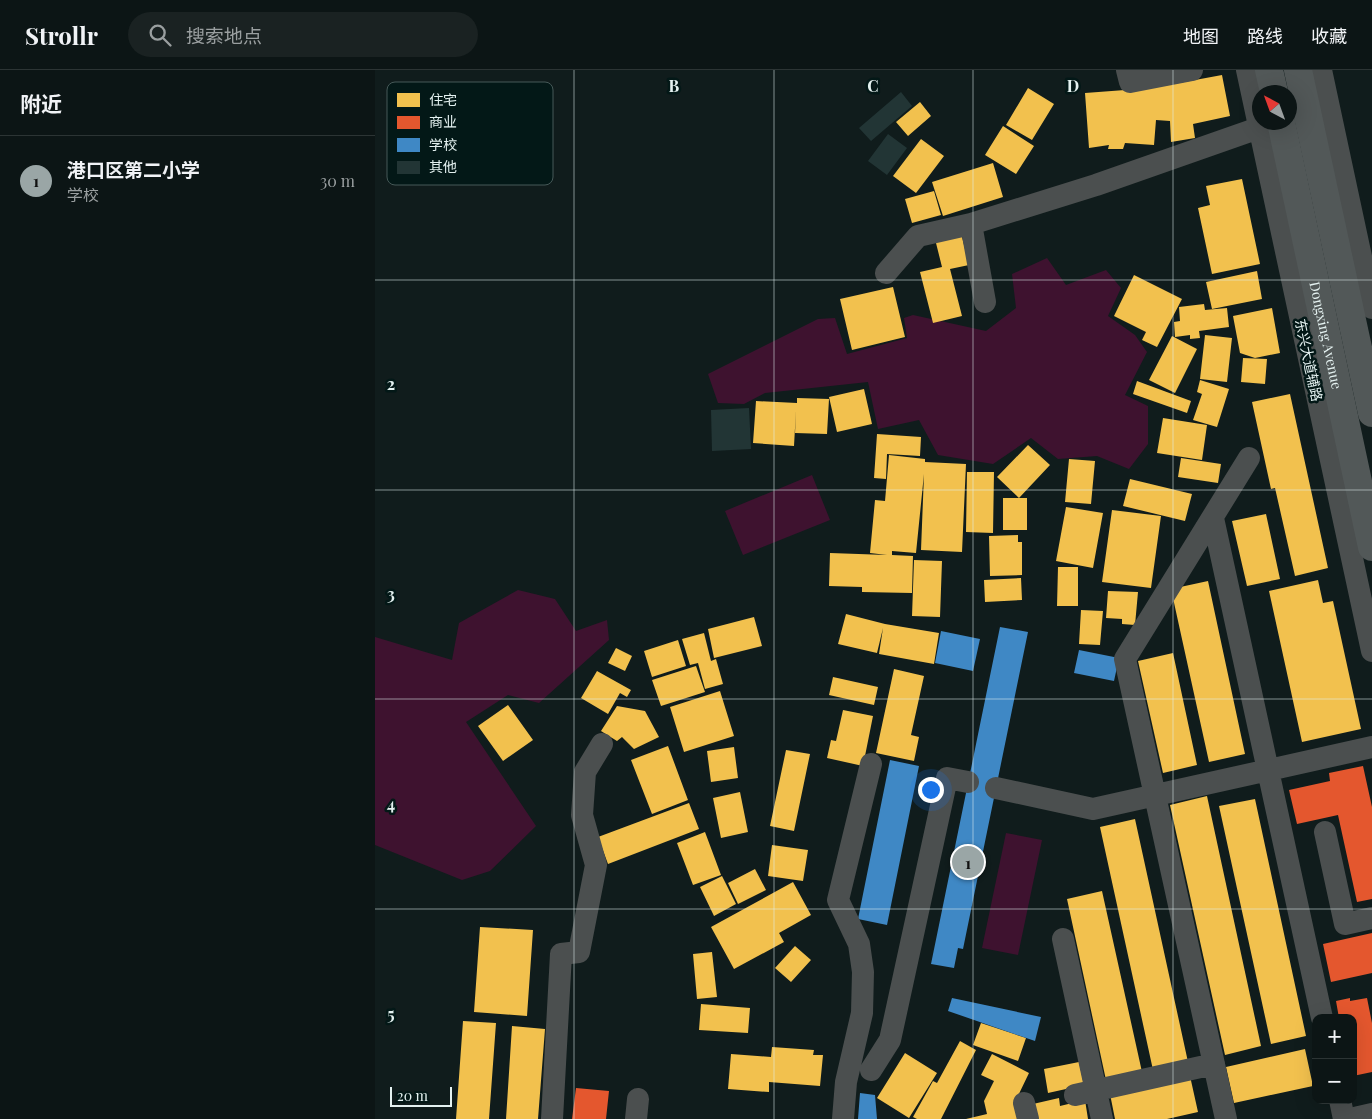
<!DOCTYPE html>
<html lang="zh">
<head>
<meta charset="utf-8">
<style>
	:root { --surface:#0c1515; --page:#1a2222; --text:#f1f3f6; --muted:#9a9fa0; --line:#2c3434; --accent:#9aa6a6 }
	body { margin:0; font-family:"Playfair Display","Noto Sans SC",serif; background:var(--page); color:var(--text) }
	.controls { position:absolute; right:15px; bottom:15px; display:grid; overflow:hidden; border-radius:10px; box-shadow:0 5px 20px #0002 }
	.controls button { width:45px; height:45px; display:grid; place-items:center; padding:0; border:0; border-bottom:1px solid var(--line); background:var(--surface); color:var(--text); font:25px sans-serif }
	.compass { position:absolute; left:877px; top:15px; width:45px; height:45px; border-radius:50%; background:var(--surface); box-shadow:0 5px 20px #0002; rotate:319deg }
	.scale { position:absolute; left:15px; bottom:12px; width:62px; box-sizing:border-box; padding-left:5px; border:2px solid #e4f1f0; border-top:0; font-size:14px; line-height:18px; white-space:nowrap; color:#e4f1f0; -webkit-text-stroke:4px #031817; paint-order:stroke }
	.you { position:absolute; left:555px; top:719px; width:18px; height:18px; margin:-12px; border:4px solid #fff; border-radius:50%; background:#1a73e8; box-shadow:0 0 0 8px #1a73e833 }
	.badge { display:grid; place-items:center; width:32px; height:32px; border-radius:50%; background:var(--accent); color:#111; font-size:16px; font-weight:700 }
	.pin { position:absolute; translate:-50% -50%; border:2px solid #fff; box-shadow:0 1px 5px #0006 }
	.list { margin:0; padding:0; list-style:none }
	h2 { display:flex; justify-content:space-between; align-items:center; height:65px; margin:0; padding:0 20px; font-size:21px }
	h2 small { font-size:16px; font-weight:400; color:var(--muted) }
	.list li { display:grid; grid-template-columns:32px 1fr auto; gap:15px; align-items:center; box-sizing:border-box; height:90px; padding:0 20px; border-top:1px solid var(--line) }
	.list b { display:block; font-size:19px; white-space:nowrap }
	.list p { margin:0; font-size:16px; white-space:nowrap; color:var(--muted) }
	.list em { font-size:16px; font-style:normal; color:var(--muted) }
	.icon { flex:none; width:28px; height:28px; fill:none; stroke:currentColor; stroke-width:2; stroke-linecap:round; stroke-linejoin:round }
	.map { position:relative; flex:none; width:997px; height:1049px; overflow:hidden }
	header { display:flex; align-items:center; gap:30px; box-sizing:border-box; height:70px; padding:0 25px; background:var(--surface); border-bottom:1px solid var(--line) }
	header strong { font-size:24px }
	nav { display:flex; gap:28px; margin-inline-start:auto; font-size:18px }
	.search { width:350px; height:45px; background:var(--page); display:flex; align-items:center; gap:12px; box-sizing:border-box; padding:0 18px; border-radius:28px; color:var(--muted); font-size:19px }
	main { display:flex }
	aside { flex:1; background:var(--surface) }
	.map>svg:first-child { display:block }
</style>
</head>
<body>
<header>
<strong>Strollr</strong>
<div class="search"><svg class="icon" aria-label="search" viewBox="0 0 24 24"><circle cx="10" cy="10" r="6"/><path d="M15 15l6 6"/></svg>搜索地点</div>
<nav><a>地图</a><a>路线</a><a>收藏</a></nav>
</header>
<main>
<aside>
<h2>附近<small></small></h2>
<ul class="list">
<li><span class="badge">1</span><div><b>港口区第二小学</b><p>学校</p></div><em>30 m</em></li>
</ul>
</aside>
<div class="map">
<svg width="997" height="1049" viewBox="0 0 997 1049">
	<rect width="100%" height="100%" fill="#101c1c"/>
	<path fill="#3e122f" d="M 672,188 L 691,215 L 731,200 L 746,218 L 733,246 L 760,265 L 772,282 L 750,325 L 773,336 L 773,374 L 754,399 L 722,386 L 683,389 L 656,368 L 618,394 L 563,385 L 544,350 L 503,359 L 493,312 L 390,323 L 369,334 L 343,333 L 333,304 L 443,249 L 460,248 L 472,284 L 532,268 L 529,248 L 538,245 L 611,261 L 641,238 L 637,204 Z
		M 437,405 L 455,450 L 368,485 L 350,441 Z
		M 143,520 L 180,529 L 201,561 L 232,550 L 234,570 L 164,633 L 133,625 L 91,652 L 161,756 L 115,801 L 87,810 L 0,775 L 0,567 L 77,590 L 84,553 Z
		M 631,763 L 667,770 L 643,885 L 607,878 Z"/>
	<path fill="#f2c14e" d="M 847,5 L 855,46 L 818,54 L 820,68 L 796,72 L 795,51 L 781,50 L 779,75 L 750,73 L 748,79 L 733,79 L 734,75 L 714,78 L 710,23 L 750,20 L 793,15 Z
		M 653,18 L 679,34 L 657,70 L 631,55 Z
		M 545,32 L 556,46 L 533,66 L 521,52 Z
		M 628,56 L 659,76 L 641,104 L 610,85 Z
		M 546,69 L 569,86 L 541,123 L 518,106 Z
		M 618,93 L 628,127 L 568,146 L 557,112 Z
		M 867,109 L 885,194 L 837,204 L 823,138 L 835,135 L 831,116 Z
		M 559,121 L 566,145 L 537,153 L 530,129 Z
		M 586,163 L 594,195 L 575,199 L 587,246 L 558,253 L 545,202 L 567,197 L 560,169 Z
		M 882,201 L 887,229 L 837,239 L 831,212 Z
		M 759,205 L 807,229 L 782,277 L 767,270 L 771,262 L 739,246 Z
		M 518,217 L 530,267 L 477,280 L 465,229 Z
		M 829,234 L 830,240 L 852,238 L 854,257 L 824,261 L 825,268 L 815,269 L 815,265 L 800,267 L 799,252 L 805,251 L 804,237 Z
		M 897,238 L 905,283 L 880,288 L 865,283 L 858,246 Z
		M 830,265 L 857,268 L 852,312 L 825,309 Z
		M 797,266 L 822,279 L 800,323 L 774,310 Z
		M 868,288 L 892,289 L 890,314 L 866,312 Z
		M 825,310 L 854,319 L 842,357 L 818,350 L 827,324 L 822,322 Z
		M 762,311 L 816,331 L 812,343 L 758,324 Z
		M 489,319 L 497,354 L 462,362 L 454,327 Z
		M 915,324 L 953,498 L 920,506 L 900,418 L 896,419 L 877,332 Z
		M 422,328 L 454,329 L 452,364 L 420,363 L 421,340 L 419,376 L 378,373 L 381,331 L 422,333 Z
		M 788,348 L 832,355 L 827,390 L 782,383 Z
		M 502,364 L 546,367 L 545,386 L 512,384 L 511,409 L 499,408 Z
		M 653,375 L 675,395 L 644,428 L 622,407 Z
		M 514,385 L 550,389 L 550,392 L 591,394 L 587,482 L 546,480 L 549,404 L 541,483 L 517,481 L 517,485 L 538,486 L 537,523 L 487,522 L 487,517 L 454,516 L 455,483 L 512,485 L 495,483 L 500,430 L 510,431 Z
		M 806,388 L 846,394 L 843,413 L 803,407 Z
		M 694,389 L 720,391 L 716,434 L 690,432 Z
		M 592,402 L 619,402 L 618,463 L 591,462 Z
		M 755,409 L 817,424 L 810,451 L 748,436 Z
		M 628,428 L 652,428 L 652,460 L 628,460 Z
		M 691,437 L 728,443 L 718,498 L 681,491 Z
		M 737,440 L 786,446 L 776,518 L 727,512 Z
		M 891,444 L 905,509 L 872,516 L 857,451 Z
		M 643,465 L 643,472 L 647,472 L 647,505 L 615,506 L 614,466 Z
		M 539,490 L 567,491 L 565,547 L 537,546 Z
		M 683,497 L 703,497 L 703,536 L 682,536 Z
		M 646,508 L 647,530 L 610,532 L 609,510 Z
		M 943,510 L 948,533 L 958,531 L 986,659 L 927,672 L 894,521 Z
		M 833,511 L 870,684 L 834,692 L 796,519 Z
		M 733,521 L 763,522 L 760,555 L 747,554 L 747,549 L 731,548 Z
		M 706,540 L 728,541 L 725,575 L 704,574 Z
		M 471,544 L 510,554 L 564,563 L 559,594 L 504,584 L 508,558 L 502,583 L 463,574 Z
		M 379,547 L 387,576 L 339,588 L 333,559 Z
		M 329,563 L 336,591 L 341,589 L 348,614 L 330,619 L 323,593 L 315,595 L 307,569 Z
		M 303,570 L 311,596 L 277,607 L 269,581 Z
		M 241,578 L 257,586 L 250,601 L 233,593 Z
		M 798,583 L 822,695 L 788,703 L 763,591 Z
		M 321,596 L 330,622 L 286,636 L 277,610 Z
		M 519,599 L 549,606 L 536,665 L 544,667 L 539,691 L 501,683 Z
		M 222,601 L 256,620 L 252,627 L 245,623 L 233,644 L 206,628 Z
		M 458,607 L 503,617 L 499,635 L 454,625 Z
		M 345,621 L 359,666 L 309,682 L 295,637 Z
		M 133,635 L 158,670 L 128,691 L 103,656 Z
		M 242,636 L 270,641 L 284,667 L 259,679 L 247,667 L 242,671 L 226,661 Z
		M 468,640 L 498,646 L 488,696 L 452,688 L 456,670 L 461,671 Z
		M 293,676 L 313,730 L 277,744 L 256,690 Z
		M 359,677 L 363,708 L 336,712 L 332,681 Z
		M 411,680 L 435,684 L 419,761 L 395,756 Z
		M 365,722 L 373,762 L 346,768 L 338,728 Z
		M 832,726 L 886,976 L 850,985 L 795,735 Z
		M 880,729 L 931,966 L 896,974 L 844,736 Z
		M 314,733 L 324,759 L 233,794 L 223,767 Z
		M 760,749 L 813,992 L 778,1000 L 725,757 Z
		M 330,762 L 346,805 L 318,815 L 302,773 Z
		M 397,775 L 433,780 L 428,811 L 393,806 Z
		M 380,799 L 391,820 L 363,834 L 353,813 Z
		M 347,806 L 361,834 L 339,846 L 325,817 Z
		M 418,812 L 436,845 L 404,863 L 409,872 L 359,899 L 336,857 Z
		M 727,821 L 767,1002 L 731,1010 L 692,829 Z
		M 105,857 L 158,860 L 152,946 L 99,942 Z
		M 420,876 L 436,890 L 416,912 L 400,898 Z
		M 337,882 L 342,927 L 322,929 L 318,884 Z
		M 326,934 L 375,938 L 373,963 L 324,960 Z
		M 88,951 L 121,953 L 114,1049 L 81,1049 Z
		M 606,953 L 651,968 L 643,991 L 598,975 Z
		M 137,956 L 170,959 L 163,1049 L 131,1049 Z
		M 585,971 L 601,980 L 566,1049 L 542,1049 L 538,1047 L 558,1011 L 562,1013 Z
		M 397,977 L 439,980 L 438,985 L 448,985 L 445,1016 L 394,1012 L 394,1022 L 353,1019 L 356,984 L 396,987 Z
		M 930,979 L 938,1016 L 859,1033 L 851,997 Z
		M 530,983 L 562,1003 L 534,1048 L 502,1028 Z
		M 617,984 L 654,1003 L 640,1032 L 643,1049 L 591,1049 L 612,1044 L 609,1031 L 619,1011 L 606,1005 Z
		M 704,992 L 709,1015 L 673,1023 L 669,999 Z
		M 815,1006 L 823,1042 L 792,1049 L 740,1049 L 735,1024 Z
		M 684,1028 L 685,1036 L 710,1030 L 713,1049 L 661,1049 L 658,1034 Z"/>
	<path fill="#e4572e" d="M 988,696 L 997,737 L 997,829 L 982,832 L 963,745 L 922,754 L 914,720 L 955,711 L 954,703 Z
		M 997,863 L 997,903 L 956,912 L 948,874 Z
		M 975,928 L 975,931 L 992,928 L 997,953 L 997,1002 L 978,1006 L 978,948 L 964,948 L 961,931 Z
		M 201,1018 L 234,1021 L 231,1049 L 197,1049 Z"/>
	<path fill="#3f88c5" d="M 625,557 L 653,562 L 588,879 L 583,878 L 579,898 L 556,894 Z
		M 566,561 L 605,569 L 598,601 L 560,593 Z
		M 704,580 L 744,588 L 739,611 L 699,603 Z
		M 515,690 L 544,696 L 512,855 L 483,849 Z
		M 577,928 L 666,947 L 660,971 L 573,941 Z
		M 485,1023 L 500,1025 L 502,1049 L 483,1049 Z"/>
	<path fill="#223535" d="M 526,22 L 537,36 L 496,71 L 484,58 Z
		M 513,64 L 532,78 L 512,105 L 493,91 Z
		M 374,338 L 376,379 L 337,381 L 336,340 Z"/>
	<g fill="none" stroke-linecap="round" stroke-linejoin="round">
		<path stroke="#4b4f4f" stroke-width="22" d="M 752,0 L 755,12 L 817,0
			M 872,0 L 997,581
			M 946,0 L 997,238
			M 596,154 L 610,232
			M 511,203 L 543,166 L 596,154 L 721,115 L 898,53
			M 838,448 L 947,948
			M 621,718 L 718,739 L 997,677
			M 950,762 L 970,854 L 997,848
			M 688,869 L 727,1049
			M 496,1000 L 515,970 L 572,708 L 593,712
			M 700,1025 L 839,994
			M 965,1030 L 969,1049
			M 649,1033 L 653,1049
			M 177,1049 L 186,884 L 204,882 L 221,795 L 207,745 L 210,702 L 227,674
			M 261,1049 L 263,1029
			M 468,1049 L 471,1012 L 487,943 L 488,902 L 484,874 L 463,830 L 496,694
			M 851,1049 L 750,589 L 874,388
			M 975,1049 L 997,1044"/>
		<g stroke="#525858" stroke-width="28">
			<path d="M 894,0 L 899,22"/>
			<path d="M 923,0 L 997,343"/>
			<path id="s1" d="M 906,52 L 997,477"/>
		</g>
	</g>
	<path fill="none" stroke="#e4f1f0" stroke-width="1" stroke-opacity="0.55" d="M 199,0 L 199,1049M 399,0 L 399,1049M 598,0 L 598,1049M 798,0 L 798,1049M 0,210 L 997,210M 0,420 L 997,420M 0,629 L 997,629M 0,839 L 997,839"/>
	<g text-anchor="middle" dominant-baseline="central" stroke-width="5" stroke-linejoin="round" paint-order="stroke">
		<g font-size="14" fill="#e4f1f0" stroke="#031817">
			<text stroke="none"><textPath href="#s1" startOffset="218">Dongxing Avenue</textPath></text>
			<text transform="translate(934 290) rotate(78)">东兴大道辅路</text>
		</g>
	</g>
	<rect x="12" y="12" width="166" height="103" rx="8" fill="#031817" stroke="#465958" stroke-width="1"/>
	<rect x="22" y="23" width="23" height="14" fill="#f2c14e"/>
	<rect x="22" y="46" width="23" height="13" fill="#e4572e"/>
	<rect x="22" y="68" width="23" height="14" fill="#3f88c5"/>
	<rect x="22" y="91" width="23" height="13" fill="#223535"/>
	<g font-size="14" fill="#e4f1f0">
		<text x="54" y="35">住宅</text>
		<text x="54" y="57">商业</text>
		<text x="54" y="80">学校</text>
		<text x="54" y="102">其他</text>
	</g>
	<g font-size="16" text-anchor="middle" font-weight="bold" fill="#e4f1f0" stroke="#031817" stroke-width="5" stroke-linejoin="round" paint-order="stroke">
		<text x="299" y="22">B</text>
		<text x="498" y="22">C</text>
		<text x="698" y="22">D</text>
		<text x="16" y="320">2</text>
		<text x="16" y="530">3</text>
		<text x="16" y="740">4</text>
		<text x="16" y="950">5</text>
	</g>
</svg>
<div class="controls">
<button>+</button>
<button>−</button>
</div>
<svg class="compass" viewBox="-18 -18 36 36"><path d="M0-13l5 13h-10z" fill="#e53935"/><path d="M0 13l5-13h-10z" fill="#9a9fa0"/></svg>
<div class="scale">20 m</div>
<div class="you"></div>
<div class="pin badge" style="left:593px;top:792px">1</div>
</div>
</main>
</body>
</html>
